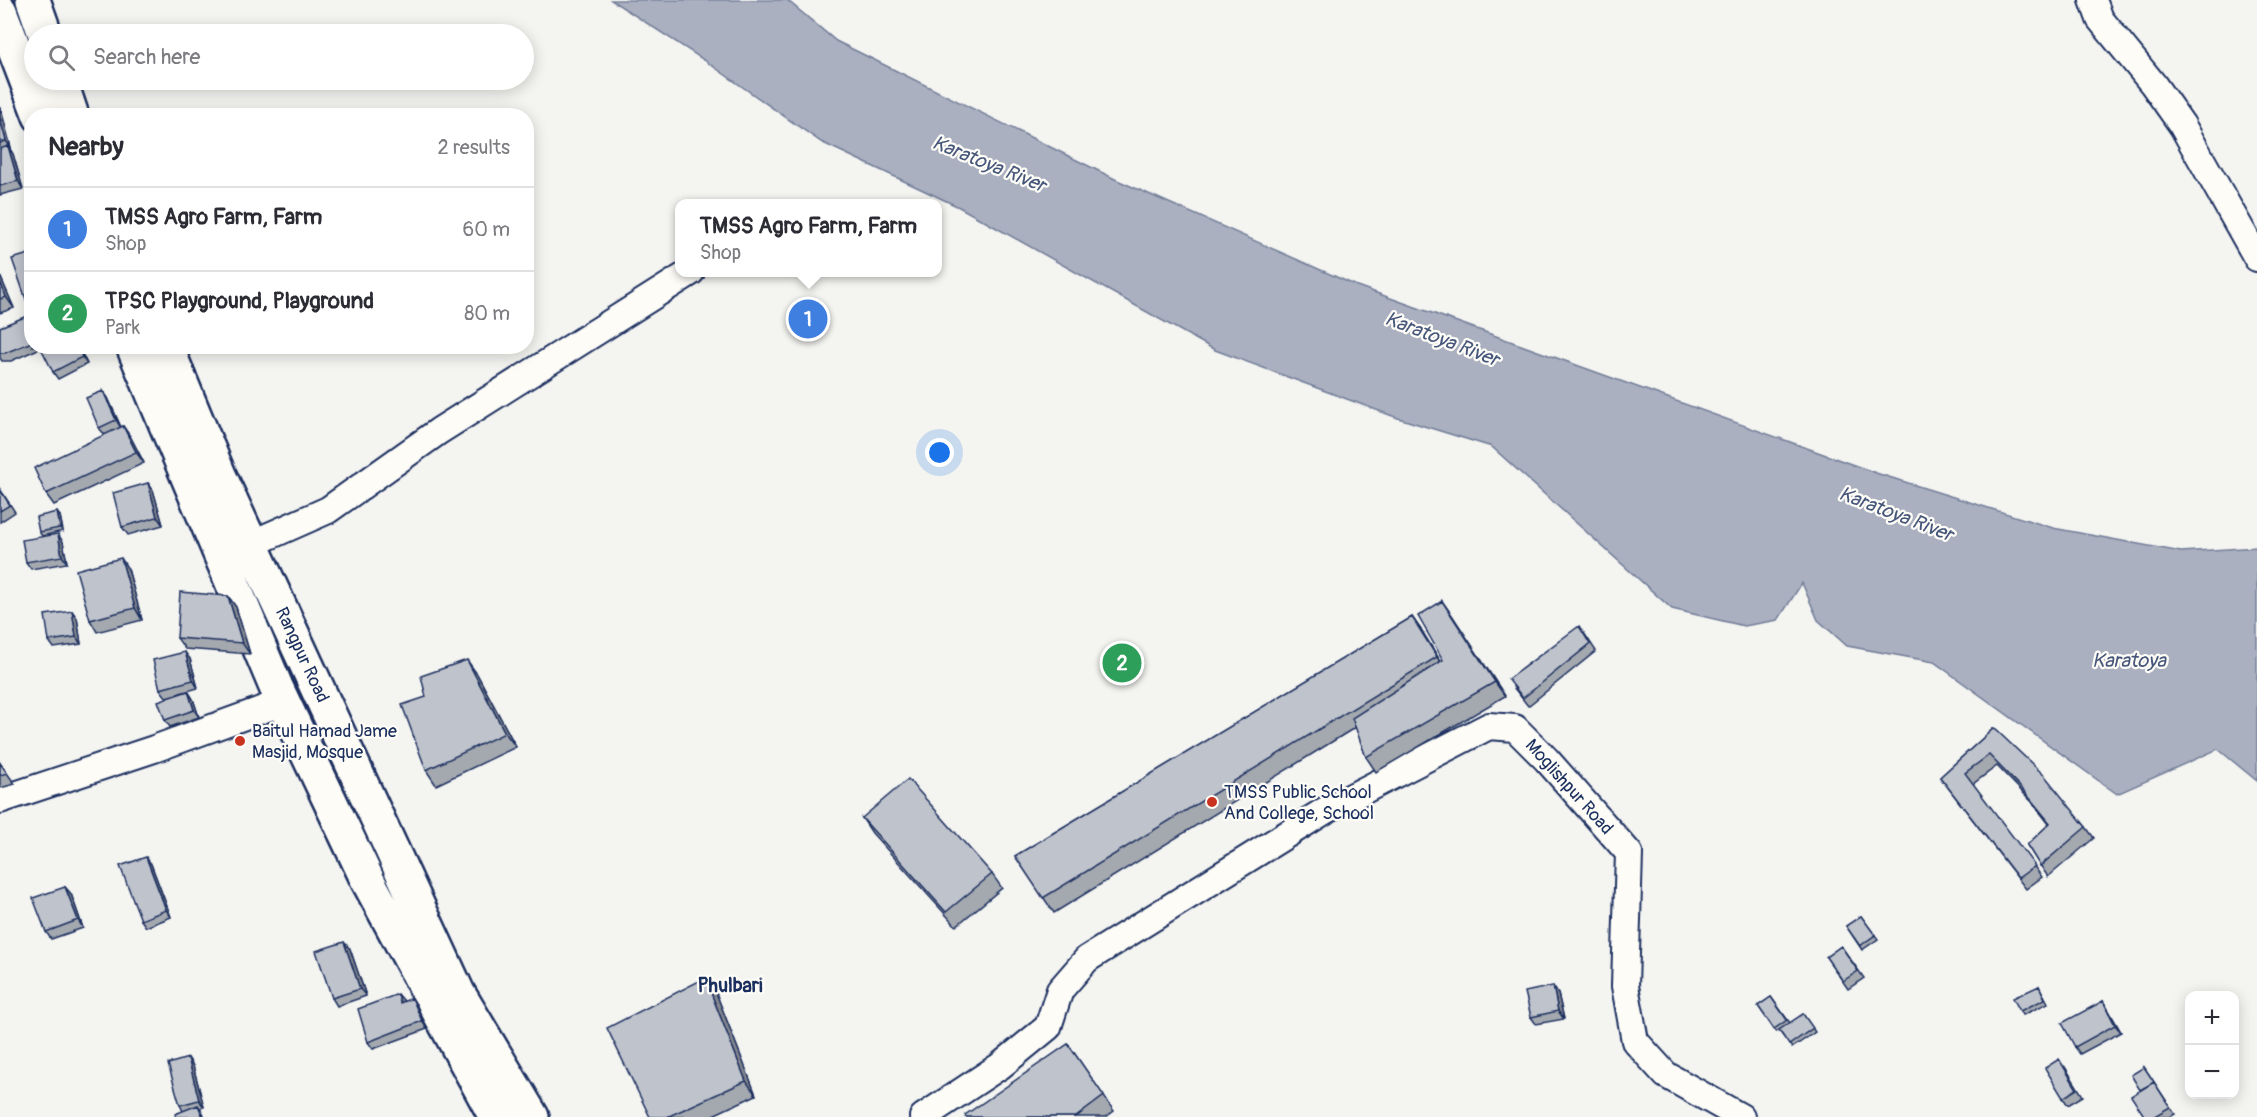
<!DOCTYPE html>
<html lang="en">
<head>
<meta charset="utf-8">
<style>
	:root { --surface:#fff; --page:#f2f2f3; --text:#2b2b33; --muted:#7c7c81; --line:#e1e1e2; --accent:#c8321e }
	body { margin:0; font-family:Pangolin,sans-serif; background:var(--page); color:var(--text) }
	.controls { position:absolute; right:18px; bottom:18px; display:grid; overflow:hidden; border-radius:12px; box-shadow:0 3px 15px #0003 }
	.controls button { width:54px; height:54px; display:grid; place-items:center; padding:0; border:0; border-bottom:2px solid var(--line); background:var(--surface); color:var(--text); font:30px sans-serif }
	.you { position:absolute; left:940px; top:453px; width:21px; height:21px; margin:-15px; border:4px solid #fff; border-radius:50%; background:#1a73e8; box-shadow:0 0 0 9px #1a73e833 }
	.badge { display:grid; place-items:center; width:39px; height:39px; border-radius:50%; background:var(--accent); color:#fff; font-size:20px; font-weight:700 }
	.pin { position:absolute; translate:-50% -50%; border:3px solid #fff; box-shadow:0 2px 6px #0006 }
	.popup { position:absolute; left:675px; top:199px; width:267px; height:78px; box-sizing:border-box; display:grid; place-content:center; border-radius:12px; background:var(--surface); filter:drop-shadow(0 2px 4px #0005); font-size:20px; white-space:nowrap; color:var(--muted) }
	.popup b { font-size:22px; color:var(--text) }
	.popup::after { content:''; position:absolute; left:50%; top:100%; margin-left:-12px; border:12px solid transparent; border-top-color:var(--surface) }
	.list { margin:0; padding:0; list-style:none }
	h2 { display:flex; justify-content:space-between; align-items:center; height:78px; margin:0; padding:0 24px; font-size:26px }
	h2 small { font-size:20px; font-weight:400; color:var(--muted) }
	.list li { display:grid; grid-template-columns:39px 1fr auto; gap:18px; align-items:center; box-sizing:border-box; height:84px; padding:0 24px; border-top:2px solid var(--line) }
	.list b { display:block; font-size:22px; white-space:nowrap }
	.list p { margin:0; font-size:20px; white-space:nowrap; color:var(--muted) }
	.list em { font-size:20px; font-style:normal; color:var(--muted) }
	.icon { flex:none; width:33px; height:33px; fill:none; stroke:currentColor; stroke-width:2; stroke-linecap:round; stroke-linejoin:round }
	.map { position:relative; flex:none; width:2257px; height:1117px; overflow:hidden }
	.search { position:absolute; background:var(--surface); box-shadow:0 3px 15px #0003; left:24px; top:24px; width:510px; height:66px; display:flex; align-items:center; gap:15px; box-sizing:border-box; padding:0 21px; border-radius:33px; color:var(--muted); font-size:22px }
	.panel { position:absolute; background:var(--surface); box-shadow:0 3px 15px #0003; left:24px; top:108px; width:510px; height:246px; border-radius:24px }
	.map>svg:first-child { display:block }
</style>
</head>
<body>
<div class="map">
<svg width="2257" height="1117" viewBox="0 0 2257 1117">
	<rect width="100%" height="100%" fill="#f4f4f1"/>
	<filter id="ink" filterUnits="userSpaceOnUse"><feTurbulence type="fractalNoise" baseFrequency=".0167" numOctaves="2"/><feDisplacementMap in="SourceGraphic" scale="12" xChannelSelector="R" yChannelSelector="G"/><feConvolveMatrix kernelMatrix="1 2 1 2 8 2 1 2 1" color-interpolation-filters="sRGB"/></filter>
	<g filter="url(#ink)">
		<path fill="#aab0bf" stroke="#717c98" stroke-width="1.5" d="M 611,0 L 787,0 L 836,41 L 1117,180 L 1357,286 L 1876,473 L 2053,528 L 2181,552 L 2257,547 L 2257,781 L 2218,749 L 2117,794 L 1934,662 L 1847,646 L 1818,620 L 1802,583 L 1778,620 L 1744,626 L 1672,609 L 1492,447 L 1398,418 L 1215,350 L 959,207 L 821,142 L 704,60 Z"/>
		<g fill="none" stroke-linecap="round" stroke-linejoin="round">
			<g stroke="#1b2f5e" stroke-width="30">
				<path id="street" d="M 2093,0 L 2100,19 L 2153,84 L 2182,125 L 2257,258
					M 251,544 L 328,510 L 439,431 L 691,272
					M 0,800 L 154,749 L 283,702
					M 923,1117 L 1000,1066 L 1048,1027 L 1060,990 L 1087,959 L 1326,810 L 1489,726 L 1515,728 L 1547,760 L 1629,853 L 1625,986 L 1635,1041 L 1666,1075 L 1741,1117"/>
			</g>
			<g stroke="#1b2f5e" stroke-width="38">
				<path id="highway" d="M 33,0 L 45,34
					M 0,11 L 40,116
					M 60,80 L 72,116
					M 133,346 L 276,687 L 368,881 L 496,1117
					M 166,346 L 219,475 L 458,993 L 532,1117"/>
			</g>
			<use href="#street" stroke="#fdfcf7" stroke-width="26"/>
			<use href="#highway" stroke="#fdfcf7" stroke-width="33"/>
		</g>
		<path fill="#a4a8af" stroke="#1b2f5e" stroke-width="1.5" d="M 0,108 L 11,148 L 10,149 L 13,154 L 23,189 L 0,195 Z
			M 0,276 L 14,308 L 0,313 Z
			M 32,314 L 32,346 L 45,346 L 11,361 L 2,361 L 0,358 L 0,327 Z
			M 78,346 L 87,364 L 58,379 L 53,372 Z
			M 103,391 L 108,398 L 121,427 L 123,426 L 131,438 L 144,463 L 54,505 L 46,494 L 105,435 L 99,428 Z
			M 148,483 L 153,490 L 163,525 L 128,535 L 122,527 Z
			M 0,489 L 15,512 L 0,522 Z
			M 60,516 L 63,531 L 42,536 L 39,532 Z
			M 63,542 L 67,563 L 31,569 L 26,562 Z
			M 128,569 L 142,620 L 97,632 L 90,620 Z
			M 228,596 L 236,607 L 250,654 L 185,649 L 177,638 Z
			M 1442,601 L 1505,696 L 1376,772 L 1366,757 L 1356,727 L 1054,913 L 1015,856 L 1412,617 L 1441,662 L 1443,660 Z
			M 72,611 L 77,618 L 81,644 L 54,648 L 49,641 Z
			M 1584,633 L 1596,651 L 1528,706 L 1513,687 Z
			M 190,659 L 198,688 L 166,697 L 160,689 Z
			M 477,674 L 516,747 L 436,785 L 426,770 L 426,697 Z
			M 188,691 L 193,699 L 199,717 L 170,727 L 165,720 Z
			M 1994,728 L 2086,827 L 2094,838 L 2048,877 L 2027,845 L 2049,824 L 2032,802 L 1997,766 L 1973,784 L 2042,877 L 2026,889 L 1940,777 Z
			M 0,763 L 7,773 L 15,784 L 0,788 Z
			M 862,818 L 992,874 L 1002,888 L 956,926 L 872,833 Z
			M 151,864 L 171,917 L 146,927 L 141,920 Z
			M 65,887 L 71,894 L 83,928 L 51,939 L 46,932 Z
			M 1861,916 L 1878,939 L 1862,950 L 1846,926 Z
			M 1841,946 L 1864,978 L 1848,989 L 1826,957 Z
			M 350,949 L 366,996 L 337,1006 L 332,998 Z
			M 705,978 L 716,993 L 756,1095 L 709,1117 L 650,1117 Z
			M 2039,986 L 2048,1003 L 2023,1015 L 2020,1011 Z
			M 1558,994 L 1564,1019 L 1536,1024 L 1531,1017 Z
			M 1771,997 L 1790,1023 L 1803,1014 L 1815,1032 L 1792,1048 L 1779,1031 L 1776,1032 L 1758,1006 Z
			M 412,998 L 417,1006 L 427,1029 L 373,1049 L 368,1042 L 404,1002 Z
			M 2103,1001 L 2121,1032 L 2080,1054 L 2075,1047 Z
			M 1068,1044 L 1114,1111 L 1106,1117 L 966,1117 Z
			M 188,1058 L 193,1066 L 204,1107 L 200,1108 L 203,1113 L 183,1111 L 180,1105 Z
			M 2065,1067 L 2083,1096 L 2068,1105 L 2063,1098 Z
			M 2144,1067 L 2175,1114 L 2170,1117 L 2145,1117 L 2140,1090 Z"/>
		<path fill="#86888f" stroke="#1b2f5e" stroke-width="1.5" d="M 0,108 L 1,109 L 11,148 L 6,141 L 0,118 Z
			M 8,146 L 13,154 L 23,189 L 18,181 Z
			M 0,276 L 1,278 L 14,308 L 6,297 L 0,282 Z
			M 77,346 L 78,346 L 87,364 L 82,357 Z
			M 103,391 L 108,398 L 121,428 L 116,420 Z
			M 123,426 L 131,438 L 144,463 L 136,452 Z
			M 148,483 L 153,490 L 163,525 L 157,517 Z
			M 57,512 L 60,516 L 63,531 L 60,528 Z
			M 58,534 L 63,542 L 67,563 L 62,556 Z
			M 121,558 L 128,569 L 142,620 L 135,608 Z
			M 228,596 L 236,607 L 250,654 L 242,643 Z
			M 1442,601 L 1452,615 L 1505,696 L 1495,682 Z
			M 72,611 L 77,618 L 81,644 L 76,637 Z
			M 1412,617 L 1422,631 L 1447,672 L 1437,657 Z
			M 185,652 L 190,659 L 198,688 L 193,680 Z
			M 467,660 L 477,674 L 516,747 L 505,733 Z
			M 188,691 L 193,699 L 199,717 L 194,710 Z
			M 146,857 L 151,864 L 171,917 L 166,910 Z
			M 65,887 L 71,894 L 83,928 L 78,920 Z
			M 344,942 L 350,949 L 366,996 L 360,989 Z
			M 705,978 L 716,993 L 756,1095 L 746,1081 Z
			M 1553,986 L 1558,994 L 1564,1019 L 1558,1011 Z
			M 398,994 L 404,1001 L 400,1003 Z
			M 412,998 L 417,1006 L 427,1029 L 422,1021 Z
			M 2103,1001 L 2108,1009 L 2121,1032 L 2115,1025 Z
			M 188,1058 L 193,1066 L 204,1107 L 199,1100 Z
			M 198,1105 L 203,1113 L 205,1117 L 203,1117 Z"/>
		<path fill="#bfc3cc" stroke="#1b2f5e" stroke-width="1.5" d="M 0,118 L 6,141 L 0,143 Z
			M 8,146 L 18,181 L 0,186 L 0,149 Z
			M 32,253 L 32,304 L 28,305 L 12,259 Z
			M 0,282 L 6,297 L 0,299 Z
			M 32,314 L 32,342 L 5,353 L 0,353 L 0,327 Z
			M 45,346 L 77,346 L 82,357 L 53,372 L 41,348 Z
			M 103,391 L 116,420 L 99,428 L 86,398 Z
			M 123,426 L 136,452 L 46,494 L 34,468 Z
			M 148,483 L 157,517 L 122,527 L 113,493 Z
			M 0,490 L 10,505 L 0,511 Z
			M 57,512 L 60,528 L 39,532 L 36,517 Z
			M 58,534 L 62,556 L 26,562 L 22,540 Z
			M 121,558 L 135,608 L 90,620 L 76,570 Z
			M 180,592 L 228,596 L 242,643 L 177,638 Z
			M 1442,601 L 1495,682 L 1366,757 L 1352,718 L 1443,660 L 1418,616 Z
			M 72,611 L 76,637 L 49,641 L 45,615 Z
			M 1412,617 L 1437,657 L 1043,898 L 1015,856 Z
			M 1579,626 L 1590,644 L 1523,698 L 1508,679 Z
			M 185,652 L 193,680 L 160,689 L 153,660 Z
			M 467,660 L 505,733 L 426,770 L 402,705 L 426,697 L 421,676 Z
			M 188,691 L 194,710 L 165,720 L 158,701 Z
			M 1994,728 L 2045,776 L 2086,827 L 2040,866 L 2027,845 L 2050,823 L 2024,791 L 1989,755 L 1965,773 L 2035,866 L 2018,878 L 1940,777 Z
			M 0,763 L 7,773 L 0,775 Z
			M 908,779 L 992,874 L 946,912 L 862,818 Z
			M 146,857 L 166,910 L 141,920 L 120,866 Z
			M 65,887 L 78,920 L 46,932 L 33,898 Z
			M 1861,916 L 1875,935 L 1860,946 L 1846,926 Z
			M 344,942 L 360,989 L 332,998 L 316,951 Z
			M 1841,946 L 1858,971 L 1843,981 L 1826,957 Z
			M 705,978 L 746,1081 L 667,1117 L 650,1117 L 607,1028 Z
			M 1553,986 L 1558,1011 L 1531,1017 L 1525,992 Z
			M 2039,986 L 2045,999 L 2020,1011 L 2013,998 Z
			M 398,994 L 400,1003 L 412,998 L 422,1021 L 368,1042 L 358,1009 Z
			M 1771,997 L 1787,1020 L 1774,1029 L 1758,1006 Z
			M 2103,1001 L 2115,1025 L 2075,1047 L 2062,1023 Z
			M 1803,1014 L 1813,1028 L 1789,1045 L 1779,1030 Z
			M 1068,1044 L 1104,1096 L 1076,1117 L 966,1117 L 965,1115 Z
			M 188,1058 L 199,1100 L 180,1105 L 168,1064 Z
			M 2059,1059 L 2077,1089 L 2063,1098 L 2045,1068 Z
			M 2144,1067 L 2156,1085 L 2154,1082 L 2140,1090 L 2131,1075 Z
			M 2154,1082 L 2170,1107 L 2153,1117 L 2145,1117 L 2131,1096 Z
			M 198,1105 L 203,1117 L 176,1117 L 175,1114 Z"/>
	</g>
	<g fill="#c8321e" stroke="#fdfcf7" stroke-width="2">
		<circle cx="240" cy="741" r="6"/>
		<circle cx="1212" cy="802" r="6"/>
	</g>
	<g text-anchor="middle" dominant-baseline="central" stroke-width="4.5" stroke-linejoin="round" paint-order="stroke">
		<g font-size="18" fill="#1b2f5e" stroke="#fdfcf7">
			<text transform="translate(302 655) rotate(65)">Rangpur Road</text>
			<text transform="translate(1569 787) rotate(48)">Moglishpur Road</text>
		</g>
		<g font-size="18" fill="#1b2f5e" stroke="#fdfcf7" text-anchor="start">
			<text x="252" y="731">Baitul Hamad Jame<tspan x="252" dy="21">Masjid, Mosque</tspan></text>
			<text x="1224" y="792">TMSS Public School<tspan x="1224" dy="21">And College, School</tspan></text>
		</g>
		<g font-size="20" font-style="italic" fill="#46567b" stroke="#fdfcf7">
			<text transform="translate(989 164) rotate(22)">Karatoya River</text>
			<text transform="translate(1442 339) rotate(21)">Karatoya River</text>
			<text transform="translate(1896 514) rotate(21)">Karatoya River</text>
			<text x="2129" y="660">Karatoya</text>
		</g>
		<g font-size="20" font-weight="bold" fill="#1b2f5e" stroke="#fdfcf7">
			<text x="730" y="985">Phulbari</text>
		</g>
	</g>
</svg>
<div class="controls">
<button>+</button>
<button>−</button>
</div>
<div class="you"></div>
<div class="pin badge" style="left:808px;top:319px;background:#3f7fe0">1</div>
<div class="popup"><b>TMSS Agro Farm, Farm</b>Shop</div>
<div class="pin badge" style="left:1122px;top:663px;background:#2e9e5b">2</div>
<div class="search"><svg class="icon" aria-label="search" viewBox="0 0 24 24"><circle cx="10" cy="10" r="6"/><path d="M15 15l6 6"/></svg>Search here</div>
<section class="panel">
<h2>Nearby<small>2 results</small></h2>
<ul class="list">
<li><span class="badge" style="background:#3f7fe0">1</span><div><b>TMSS Agro Farm, Farm</b><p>Shop</p></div><em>60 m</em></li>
<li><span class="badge" style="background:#2e9e5b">2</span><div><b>TPSC Playground, Playground</b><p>Park</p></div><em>80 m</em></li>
</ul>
</section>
</div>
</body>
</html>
